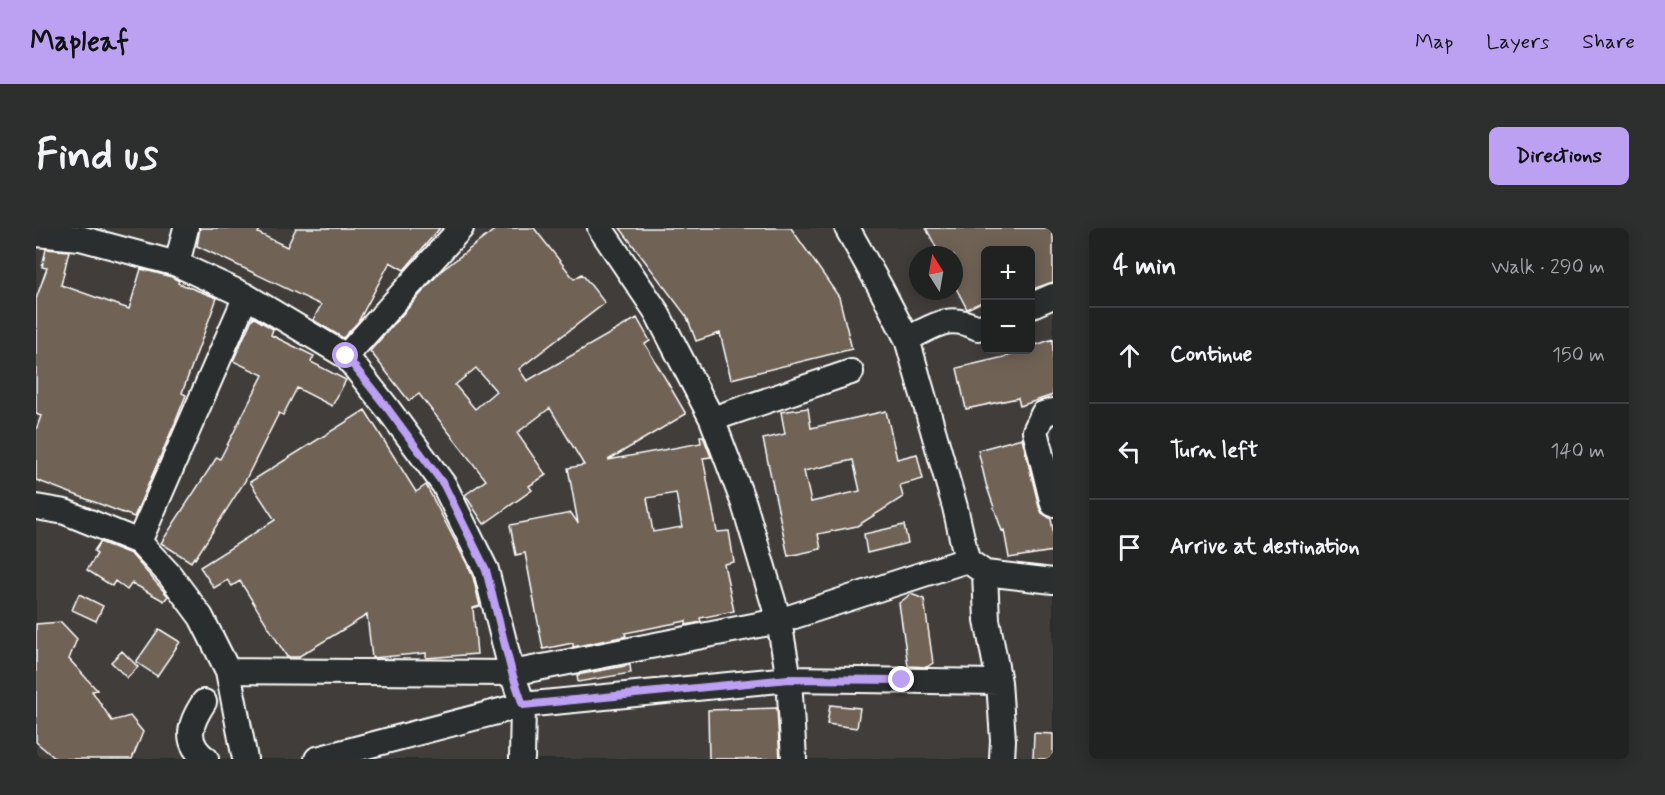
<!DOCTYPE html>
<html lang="en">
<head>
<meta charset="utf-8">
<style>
	:root { --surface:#202222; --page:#2d2f2f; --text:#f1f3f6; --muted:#a2a4a5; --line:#3d3f40; --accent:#bca0f2 }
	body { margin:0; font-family:Mynerve,sans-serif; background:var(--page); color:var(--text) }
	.controls { position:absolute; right:18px; top:18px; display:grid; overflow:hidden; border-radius:9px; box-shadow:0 3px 15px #0003 }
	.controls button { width:54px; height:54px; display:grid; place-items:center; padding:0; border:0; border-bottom:2px solid var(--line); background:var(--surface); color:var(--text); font:30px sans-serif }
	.compass { position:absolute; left:873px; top:18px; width:54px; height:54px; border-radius:50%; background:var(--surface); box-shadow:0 3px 15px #0003; rotate:349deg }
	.stop { position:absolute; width:18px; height:18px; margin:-14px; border:4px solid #bca0f2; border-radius:50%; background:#fff }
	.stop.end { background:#bca0f2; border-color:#fff; box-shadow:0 2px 6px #0008 }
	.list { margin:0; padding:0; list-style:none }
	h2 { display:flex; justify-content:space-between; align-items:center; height:78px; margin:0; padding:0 24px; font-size:26px }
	h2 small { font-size:20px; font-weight:400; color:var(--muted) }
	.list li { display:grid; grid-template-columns:39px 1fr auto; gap:18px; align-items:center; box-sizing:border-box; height:96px; padding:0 24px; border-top:2px solid var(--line) }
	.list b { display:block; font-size:22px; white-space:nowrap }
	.list em { font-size:20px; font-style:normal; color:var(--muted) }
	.icon { flex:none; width:33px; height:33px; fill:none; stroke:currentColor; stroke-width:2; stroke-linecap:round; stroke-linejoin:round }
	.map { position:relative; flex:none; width:1017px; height:531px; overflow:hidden; border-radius:9px }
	header { display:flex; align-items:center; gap:36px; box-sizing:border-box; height:84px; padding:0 30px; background:var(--accent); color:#111 }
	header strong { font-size:28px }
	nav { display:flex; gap:33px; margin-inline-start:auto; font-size:21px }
	.intro { display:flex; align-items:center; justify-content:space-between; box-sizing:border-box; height:144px; padding:0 36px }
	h1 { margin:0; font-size:42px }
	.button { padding:15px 27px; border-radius:9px; background:var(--accent); color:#111; font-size:21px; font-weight:700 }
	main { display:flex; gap:36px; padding:0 36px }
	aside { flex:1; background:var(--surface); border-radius:9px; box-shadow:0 3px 15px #0003 }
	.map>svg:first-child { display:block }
</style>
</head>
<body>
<header>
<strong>Mapleaf</strong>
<nav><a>Map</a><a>Layers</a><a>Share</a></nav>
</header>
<div class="intro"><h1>Find us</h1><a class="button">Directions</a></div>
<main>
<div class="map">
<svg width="1017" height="531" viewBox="0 0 1017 531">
	<rect width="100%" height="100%" fill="#2a2d2e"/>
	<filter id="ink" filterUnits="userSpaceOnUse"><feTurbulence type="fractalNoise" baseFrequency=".0167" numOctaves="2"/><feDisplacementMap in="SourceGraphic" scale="12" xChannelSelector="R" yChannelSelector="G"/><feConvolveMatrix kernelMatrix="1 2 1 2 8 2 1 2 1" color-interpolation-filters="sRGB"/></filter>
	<g filter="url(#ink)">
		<path fill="#3f3e3a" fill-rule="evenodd" d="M 0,0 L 1017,0 L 1017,531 L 0,531 ZM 950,22 L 994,22 L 994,122 L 950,122 ZM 882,27 L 918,27 L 918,63 L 882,63 Z"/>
		<path fill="#706456" stroke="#fff" stroke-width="1.5" fill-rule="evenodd" d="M 164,0 L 225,0 L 222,5 L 251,19 L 260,0 L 404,0 L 368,42 L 354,34 L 322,94 L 307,110 L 277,92 L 285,77 L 161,18 Z
			M 461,0 L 498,0 L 538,51 L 546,46 L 569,75 L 483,141 L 491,153 L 601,90 L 614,113 L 609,116 L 650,186 L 572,232 L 665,215 L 664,208 L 667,208 L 675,229 L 667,230 L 681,304 L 693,303 L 698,334 L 688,336 L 698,383 L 664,390 L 665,394 L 650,397 L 650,393 L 589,405 L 590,408 L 537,419 L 537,415 L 507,421 L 489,325 L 480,327 L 474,297 L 535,285 L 542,295 L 532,240 L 548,237 L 514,180 L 481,205 L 510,247 L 493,258 L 496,262 L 448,296 L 429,267 L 450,252 L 383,166 L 373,173 L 334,123 L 405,43 ZM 440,140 L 460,163 L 439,181 L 419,157 ZM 640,265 L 646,299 L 617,304 L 611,270 Z
			M 584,0 L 755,0 L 803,69 L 816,121 L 695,151 L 684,105 L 660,113 L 651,89 Z
			M 890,0 L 1017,0 L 1017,54 L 994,62 L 994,22 L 950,22 L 950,72 L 931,81 L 918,56 L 918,27 L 904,27 Z
			M 10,21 L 33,23 L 25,57 L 93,81 L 105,41 L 136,49 L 143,53 L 142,55 L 181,70 L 146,165 L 150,167 L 139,195 L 98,289 L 0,252 L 0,202 L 5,188 L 0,186 L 0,71 L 11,40 L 6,39 Z
			M 217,89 L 237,101 L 235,107 L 278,128 L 275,134 L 310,152 L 296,178 L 261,160 L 247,187 L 243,185 L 209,253 L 159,331 L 158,329 L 155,334 L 125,315 L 181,229 L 184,231 L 227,147 L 197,133 Z
			M 1017,111 L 1017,167 L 984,178 L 982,170 L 930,181 L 921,140 L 968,129 L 986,122 L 994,122 L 994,119 Z
			M 772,180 L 775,200 L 850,183 L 861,231 L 881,226 L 887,251 L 864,257 L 867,269 L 821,298 L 782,306 L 785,321 L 752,328 L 727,211 L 749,206 L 745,184 ZM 817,232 L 824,263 L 775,274 L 768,243 Z
			M 329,182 L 380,264 L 390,257 L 431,336 L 437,349 L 444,378 L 437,380 L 441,426 L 390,430 L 390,425 L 336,430 L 331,387 L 262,429 L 251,429 L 204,353 L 196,358 L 191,352 L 178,360 L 164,339 L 239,292 L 214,254 Z
			M 986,210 L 1003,279 L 1006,285 L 1015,291 L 1017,302 L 1017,323 L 973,330 L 968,302 L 966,303 L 950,256 L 942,222 Z
			M 868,297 L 872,315 L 831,325 L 828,306 Z
			M 64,314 L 95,326 L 132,368 L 128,373 L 96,355 L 91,362 L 79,353 L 76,358 L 51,342 L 61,326 L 58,323 Z
			M 43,366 L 67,378 L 60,393 L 36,382 Z
			M 875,366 L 888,371 L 897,435 L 891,439 L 872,438 L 863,375 Z
			M 25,394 L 41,411 L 33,431 L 61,462 L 56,463 L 76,493 L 94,488 L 107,504 L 96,531 L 20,531 L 0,514 L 0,396 Z
			M 123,401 L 144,414 L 121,448 L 100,434 Z
			M 86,423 L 102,439 L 91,450 L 75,434 Z
			M 594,437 L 595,445 L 542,454 L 541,447 Z
			M 794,477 L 824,480 L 821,500 L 791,496 Z
			M 741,480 L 744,531 L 673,531 L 672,482 Z
			M 998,505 L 1017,506 L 1017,531 L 997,531 Z"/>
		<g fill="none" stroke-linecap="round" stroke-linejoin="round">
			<g stroke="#fff" stroke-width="28">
				<path id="minor" d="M 564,0 L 620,83 L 676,191 L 708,276 L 743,393 L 753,451 L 758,531
					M 811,0 L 844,59 L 871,111 L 919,279 L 931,332 L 949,345 L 951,392 L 963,454 L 967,512 L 966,531
					M 0,6 L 44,10 L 141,36 L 210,68 L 310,128 L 352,181 L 408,257 L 450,342 L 476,445 L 487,477 L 486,531
					M 141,36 L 150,0
					M 994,78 L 1017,68
					M 871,111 C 899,98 911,85 942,100 L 950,97
					M 310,128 L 425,0
					M 1017,183 L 1007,186 L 999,203 L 1017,276
					M 676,191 L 815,144
					M 0,279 L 29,284 L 103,314 L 133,346 L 165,389 L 192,443 L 209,531
					M 103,314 L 210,68
					M 949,345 L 1017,353
					M 192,443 L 476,445 L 743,393 L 931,332
					M 168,474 C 154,495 147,514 170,531
					M 281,531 L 487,477 L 753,451 L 963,454"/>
			</g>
			<use href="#minor" stroke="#2a2d2e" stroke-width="24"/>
		</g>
	</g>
	<g fill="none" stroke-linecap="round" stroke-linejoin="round" filter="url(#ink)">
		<path stroke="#bca0f2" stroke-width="8" d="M 310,128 L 352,181 L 408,257 L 450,342 L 476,445 L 487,477 L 753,451 L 866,452"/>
	</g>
</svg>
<div class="controls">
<button>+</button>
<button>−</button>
</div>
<svg class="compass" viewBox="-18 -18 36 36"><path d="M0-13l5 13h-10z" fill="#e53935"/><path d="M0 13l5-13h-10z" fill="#a2a4a5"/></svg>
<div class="stop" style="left:310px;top:128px"></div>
<div class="stop end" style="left:866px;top:452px"></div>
</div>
<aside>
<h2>4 min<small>Walk · 290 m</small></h2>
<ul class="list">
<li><svg class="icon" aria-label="ahead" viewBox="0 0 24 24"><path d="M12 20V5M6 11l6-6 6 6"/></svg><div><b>Continue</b></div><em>150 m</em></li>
<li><svg class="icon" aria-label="left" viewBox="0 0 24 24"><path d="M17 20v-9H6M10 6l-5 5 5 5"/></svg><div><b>Turn left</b></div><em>140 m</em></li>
<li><svg class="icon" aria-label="arrive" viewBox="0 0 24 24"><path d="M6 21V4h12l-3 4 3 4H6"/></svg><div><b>Arrive at destination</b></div></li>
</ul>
</aside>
</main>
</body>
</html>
